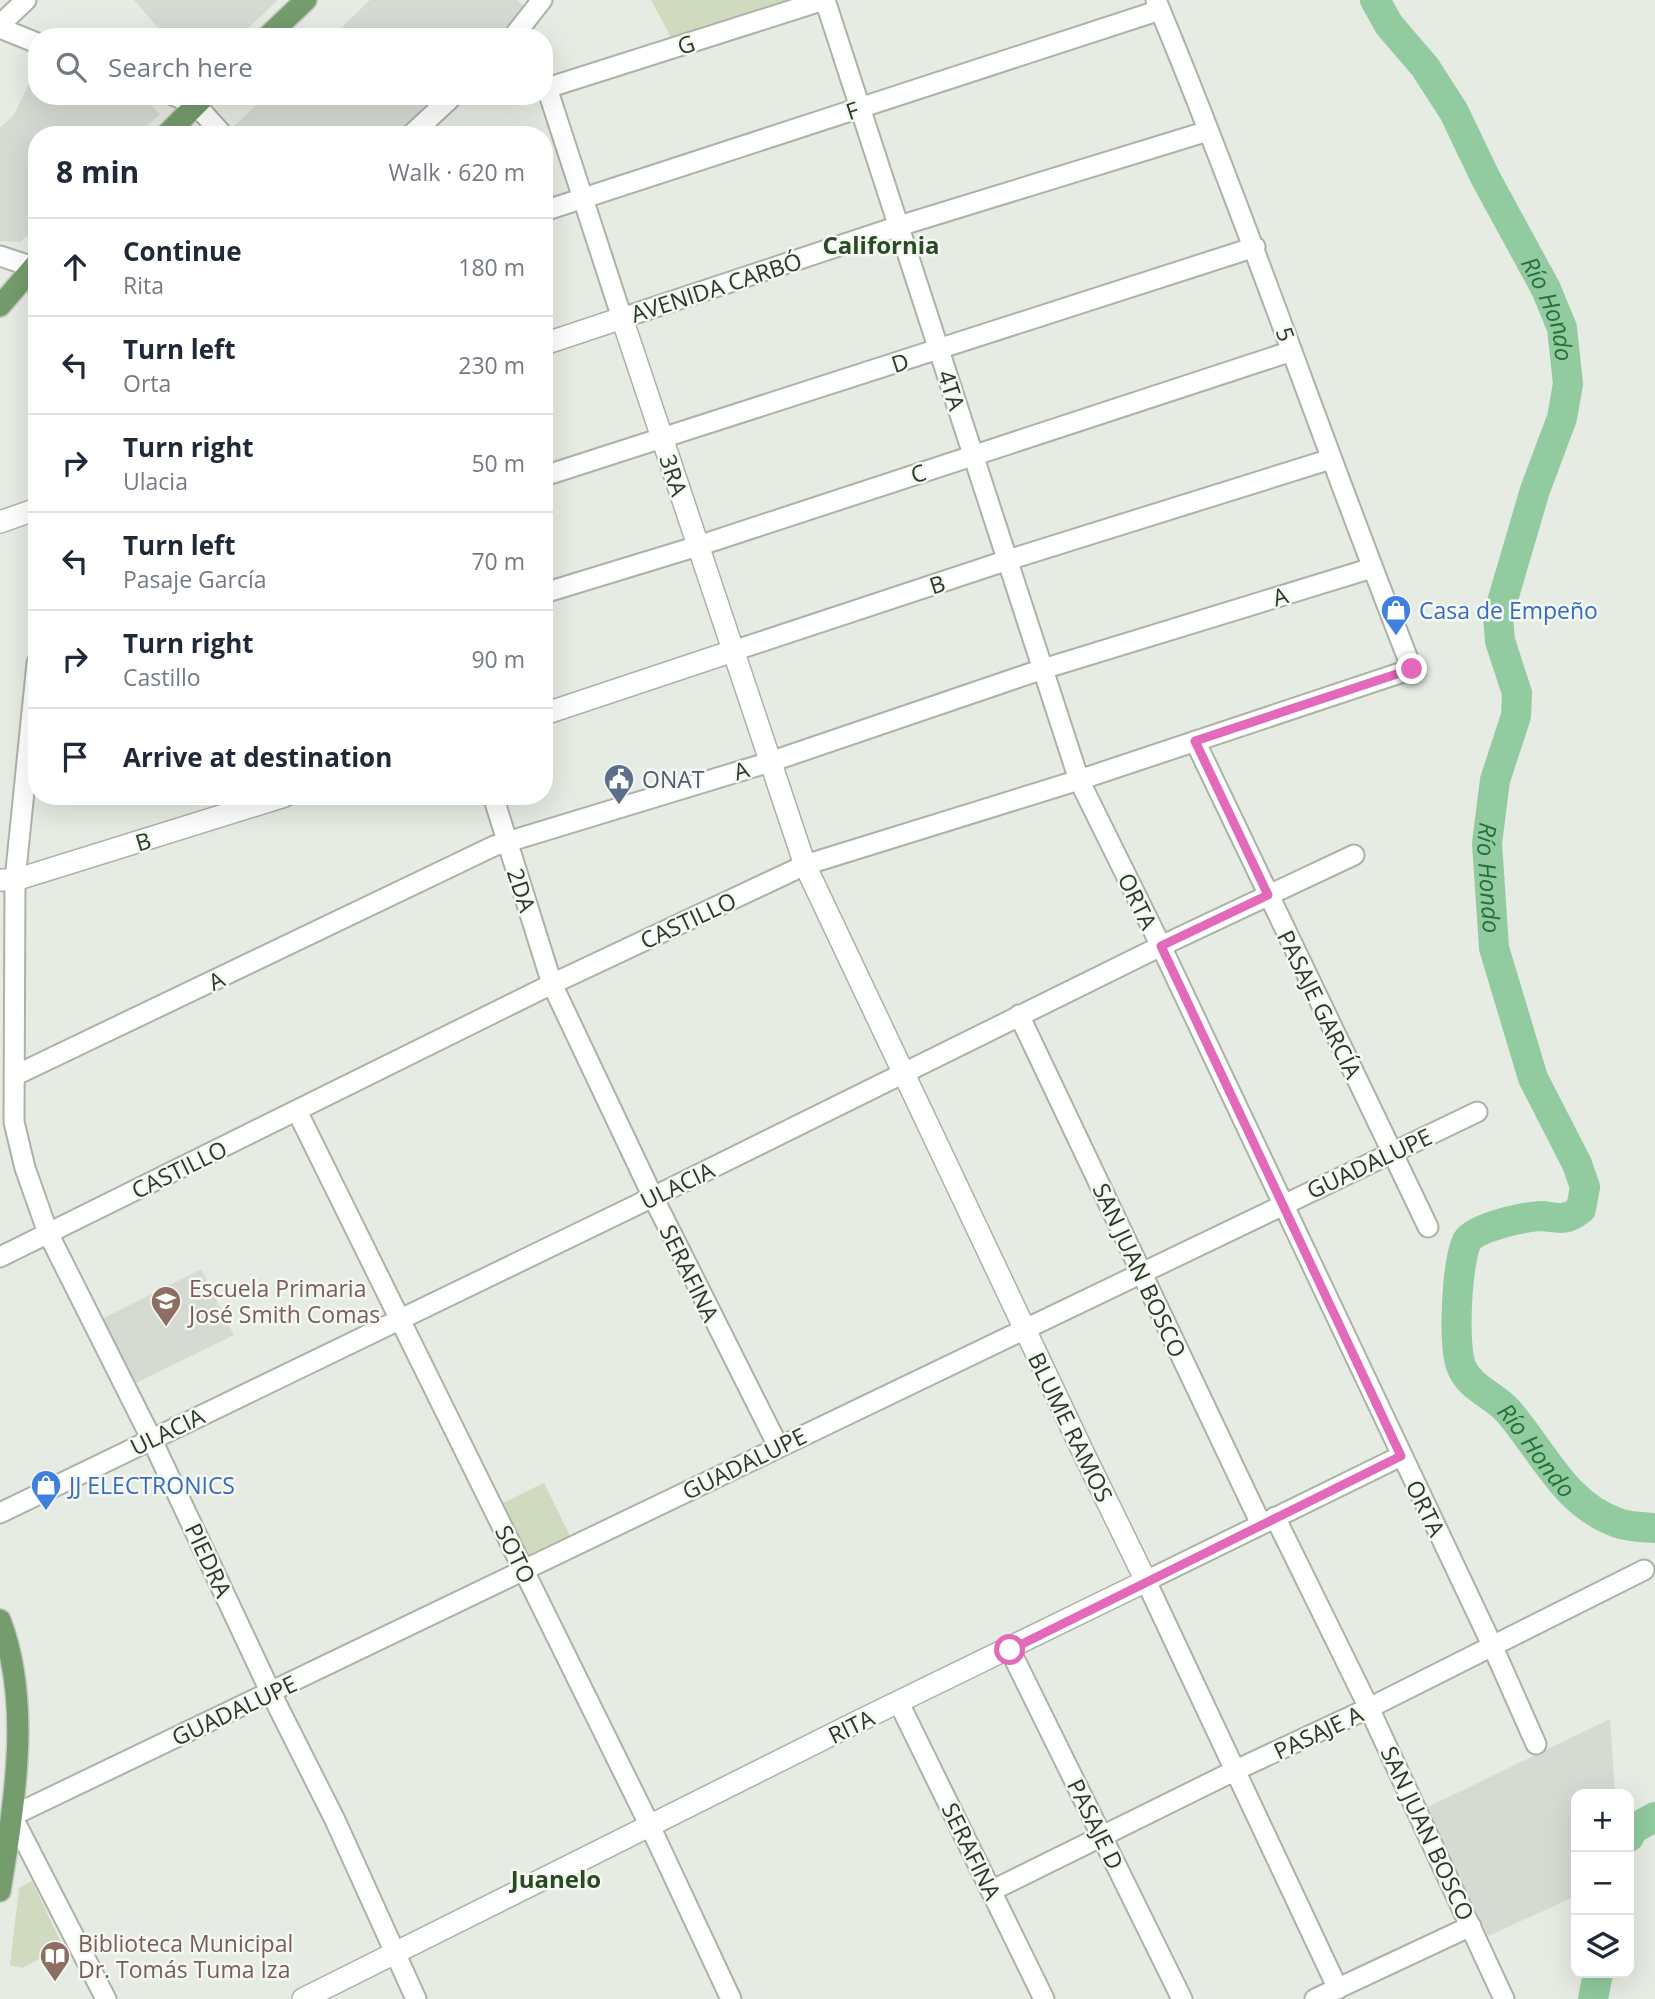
<!DOCTYPE html>
<html lang="en">
<head>
<meta charset="utf-8">
<style>
	:root { --surface:#fff; --page:#f2f2f3; --text:#1f2937; --muted:#747a83; --line:#e0e1e3 }
	body { margin:0; font-family:"Open Sans",sans-serif; background:var(--page); color:var(--text) }
	.controls { position:absolute; right:21px; bottom:21px; display:grid; overflow:hidden; border-radius:14px; box-shadow:0 7px 28px #0002 }
	.controls button { width:63px; height:63px; display:grid; place-items:center; padding:0; border:0; border-bottom:2px solid var(--line); background:var(--surface); color:var(--text); font:35px sans-serif }
	.stop { position:absolute; width:21px; height:21px; margin:-16px; border:5px solid #e369ba; border-radius:50%; background:#fff }
	.stop.end { background:#e369ba; border-color:#fff; box-shadow:0 2px 7px #0008 }
	.list { margin:0; padding:0; list-style:none }
	h2 { display:flex; justify-content:space-between; align-items:center; height:91px; margin:0; padding:0 28px; font-size:30px }
	h2 small { font-size:23px; font-weight:400; color:var(--muted) }
	.list li { display:grid; grid-template-columns:46px 1fr auto; gap:21px; align-items:center; box-sizing:border-box; height:98px; padding:0 28px; border-top:2px solid var(--line) }
	.list b { display:block; font-size:26px; white-space:nowrap }
	.list p { margin:0; font-size:23px; white-space:nowrap; color:var(--muted) }
	.list em { font-size:23px; font-style:normal; color:var(--muted) }
	.icon { flex:none; width:38px; height:38px; fill:none; stroke:currentColor; stroke-width:2; stroke-linecap:round; stroke-linejoin:round }
	.map { position:relative; flex:none; width:1655px; height:1999px; overflow:hidden }
	.search { position:absolute; background:var(--surface); box-shadow:0 7px 28px #0002; left:28px; top:28px; width:525px; height:77px; display:flex; align-items:center; gap:18px; box-sizing:border-box; padding:0 24px; border-radius:28px; color:var(--muted); font-size:26px }
	.panel { position:absolute; background:var(--surface); box-shadow:0 7px 28px #0002; left:28px; top:126px; width:525px; height:679px; border-radius:28px }
	.map>svg:first-child { display:block }
</style>
</head>
<body>
<div class="map">
<svg width="1655" height="1999" viewBox="0 0 1655 1999">
	<rect width="100%" height="100%" fill="#e6ebe3"/>
	<path fill="#d5dbd2" d="M 134,0 L 278,0 L 239,37 L 166,37 Z
		M 370,0 L 517,0 L 527,9 L 499,37 L 332,37 Z
		M 37,66 L 37,96 L 135,96 L 149,103 L 160,114 L 137,135 L 37,135 L 37,227 L 20,242 L 0,241 L 0,128 L 14,115 Z
		M 266,96 L 437,96 L 399,135 L 239,135 L 233,127 Z
		M 201,1269 L 234,1335 L 130,1386 L 98,1321 Z
		M 1610,1719 L 1615,1794 L 1576,1794 L 1576,1896 L 1488,1936 L 1428,1807 Z"/>
	<path fill="#d0dabe" d="M 651,0 L 798,0 L 672,39 Z
		M 544,1483 L 572,1540 L 527,1563 L 499,1505 Z
		M 32,1881 L 63,1947 L 22,1968 L 10,1965 L 19,1888 Z"/>
	<g fill="none" stroke-linecap="round" stroke-linejoin="round">
		<g stroke="#91cb9f" stroke-width="30">
			<path id="s1" d="M 1375,0 L 1389,25 L 1425,67 L 1454,112 L 1485,177 L 1546,289 L 1562,328 L 1568,384 L 1562,418 L 1535,490 L 1498,616 L 1500,641 L 1517,693 L 1516,716 L 1495,780 L 1487,843 L 1494,948 L 1533,1078 L 1577,1164 L 1585,1187 L 1581,1209 C 1577,1212 1572,1216 1567,1217 C 1559,1220 1549,1216 1541,1216 C 1524,1217 1475,1227 1467,1241 C 1457,1261 1452,1348 1462,1368 C 1471,1389 1494,1395 1508,1411 C 1543,1451 1564,1504 1618,1523 C 1629,1527 1643,1527 1655,1528"/>
			<path d="M 1629,1837 L 1633,1829 L 1655,1817"/>
			<path d="M 1593,1999 L 1598,1973"/>
		</g>
		<g stroke="#aab3a6" stroke-width="23">
			<path id="minor" d="M 825,0 L 1079,780 L 1161,946 L 1492,1645 L 1536,1744
				M 0,25 L 26,0
				M 0,28 L 37,43
				M 513,37 L 542,0
				M 544,86 L 547,88 L 622,318 L 899,226 L 1208,131
				M 547,88 L 824,0
				M 175,96 L 196,105 L 223,135
				M 411,135 L 453,96
				M 544,211 L 1160,10
				M 0,256 L 33,267
				M 544,476 L 1255,247
				M 544,593 L 698,546 L 1292,351
				M 733,651 L 1008,560 L 1331,459
				M 37,663 L 15,880 L 14,1122 L 25,1168 L 48,1233 L 151,1438 L 271,1693 L 335,1820 L 416,1999
				M 1195,741 L 1428,1227
				M 493,796 L 552,984 L 653,1197 L 778,1446
				M 1019,1015 L 1261,1524
				M 16,1075 L 494,846 L 770,762 L 1043,669 L 1372,568
				M 297,1111 L 650,1826 L 731,1999
				M 0,1257 L 552,984 L 805,865 L 1079,780 L 1412,669 C 1324,447 1248,221 1156,0
				M 0,1513 L 653,1197 L 1161,946 L 1354,855
				M 1275,1517 L 1369,1708 L 1504,1999
				M 1010,1650 L 1182,1999
				M 899,1703 L 1044,1999
				M 991,1891 L 1236,1770 L 1369,1708 L 1644,1570
				M 1338,1989 L 1146,1581 L 1401,1456
				M 106,1999 L 12,1816 C 502,1585 987,1343 1477,1112
				M 1315,1999 L 1471,1926"/>
		</g>
		<g stroke="#aab3a6" stroke-width="24">
			<path id="tertiary" d="M 0,522 L 37,509
				M 544,714 L 733,651
				M 0,880 L 15,880 L 285,796
				M 303,1999 L 857,1722 L 1146,1581 L 1084,1454 L 805,865 L 622,318 L 544,344"/>
		</g>
		<g stroke="#c3c8c2" stroke-width="24">
			<path id="primary" d="M 267,37 L 306,0
				M 166,135 L 205,96
				M 0,306 L 37,263
				M 0,1620 C 32,1704 14,1805 0,1891"/>
		</g>
		<use href="#minor" stroke="#fff" stroke-width="19"/>
		<use href="#tertiary" stroke="#fff" stroke-width="21"/>
		<use href="#primary" stroke="#749c6c" stroke-width="21"/>
	</g>
	<g fill="none" stroke-linecap="round" stroke-linejoin="round">
		<path stroke="#e369ba" stroke-width="9" d="M 1010,1650 L 1401,1456 L 1161,946 L 1268,895 L 1195,741 L 1412,669"/>
	</g>
	<defs>
		<g id="shop-pin" transform="scale(1.575)"><path d="M0 17L-7.5 6A9.5 9.5 0 1 1 7.5 6Z" fill="#3f7fe0" stroke="#f5f8f3"/><path d="M-5-2.5h2.3a2.7 3.5 0 0 1 5.4 0H5L5.5 6h-11ZM-1.5-2.5h3a1.5 2.3 0 0 0-3 0Z" fill="#fff"/></g>
		<g id="civic-pin" transform="scale(1.575)"><path d="M0 17L-7.5 6A9.5 9.5 0 1 1 7.5 6Z" fill="#5c6f8a" stroke="#f5f8f3"/><path d="M-.6-6.5H3V-4.5H.6V-3L4-1V1h2V6H-6V1h2V-1L-.6-3ZM-1.2 2.5V6h2.4V2.5Z" fill="#fff"/></g>
		<g id="school-pin" transform="scale(1.575)"><path d="M0 17L-7.5 6A9.5 9.5 0 1 1 7.5 6Z" fill="#8d6e63" stroke="#f5f8f3"/><path d="M0-5L7-2L0 1L-7-2ZM-4 1L0 2.5L4 1V4Q0 6-4 4Z" fill="#fff"/></g>
		<g id="library-pin" transform="scale(1.575)"><path d="M0 17L-7.5 6A9.5 9.5 0 1 1 7.5 6Z" fill="#8d6e63" stroke="#f5f8f3"/><path d="M-6-4Q-3-5.5-.7-3.5V5Q-3 3-6 4ZM6-4Q3-5.5 .7-3.5V5Q3 3 6 4Z" fill="#fff"/></g>
	</defs>
	<g fill-rule="evenodd">
		<use href="#shop-pin" x="1396" y="610"/>
		<use href="#civic-pin" x="619" y="779"/>
		<use href="#school-pin" x="166" y="1301"/>
		<use href="#shop-pin" x="46" y="1485"/>
		<use href="#library-pin" x="55" y="1956"/>
	</g>
	<g text-anchor="middle" dominant-baseline="central" stroke-width="5" stroke-linejoin="round" paint-order="stroke">
		<g font-size="23" fill="#293b25" stroke="#f5f8f3">
			<text transform="translate(686 44) rotate(-18)">G</text>
			<text transform="translate(852 110) rotate(-18)">F</text>
			<text transform="translate(716 287) rotate(-18)">AVENIDA CARBÓ</text>
			<text transform="translate(1286 334) rotate(70)">5</text>
			<text transform="translate(900 362) rotate(-18)">D</text>
			<text transform="translate(952 390) rotate(72)">4TA</text>
			<text transform="translate(918 473) rotate(-18)">C</text>
			<text transform="translate(674 475) rotate(72)">3RA</text>
			<text transform="translate(937 584) rotate(-18)">B</text>
			<text transform="translate(1280 596) rotate(-17)">A</text>
			<text transform="translate(741 770) rotate(-17)">A</text>
			<text transform="translate(143 841) rotate(-17)">B</text>
			<text transform="translate(522 890) rotate(72)">2DA</text>
			<text transform="translate(1138 901) rotate(64)">ORTA</text>
			<text transform="translate(688 920) rotate(-25)">CASTILLO</text>
			<text transform="translate(216 980) rotate(-26)">A</text>
			<text transform="translate(1320 1004) rotate(64)">PASAJE GARCÍA</text>
			<text transform="translate(1369 1163) rotate(-25)">GUADALUPE</text>
			<text transform="translate(179 1169) rotate(-26)">CASTILLO</text>
			<text transform="translate(677 1185) rotate(-26)">ULACIA</text>
			<text transform="translate(1140 1270) rotate(65)">SAN JUAN BOSCO</text>
			<text transform="translate(690 1273) rotate(64)">SERAFINA</text>
			<text transform="translate(1071 1427) rotate(64)">BLUME RAMOS</text>
			<text transform="translate(167 1431) rotate(-26)">ULACIA</text>
			<text transform="translate(744 1463) rotate(-26)">GUADALUPE</text>
			<text transform="translate(1426 1508) rotate(64)">ORTA</text>
			<text transform="translate(516 1554) rotate(64)">SOTO</text>
			<text transform="translate(209 1560) rotate(65)">PIEDRA</text>
			<text transform="translate(234 1710) rotate(-25)">GUADALUPE</text>
			<text transform="translate(851 1726) rotate(-26)">RITA</text>
			<text transform="translate(1318 1732) rotate(-25)">PASAJE A</text>
			<text transform="translate(1096 1824) rotate(64)">PASAJE D</text>
			<text transform="translate(1428 1833) rotate(65)">SAN JUAN BOSCO</text>
			<text transform="translate(972 1851) rotate(64)">SERAFINA</text>
		</g>
		<g font-size="23" fill="#366cbe" stroke="#f5f8f3" text-anchor="start">
			<text x="1419" y="610">Casa de Empeño</text>
			<text x="69" y="1485">JJ ELECTRONICS</text>
		</g>
		<g font-size="23" fill="#4e5e75" stroke="#f5f8f3" text-anchor="start">
			<text x="642" y="779">ONAT</text>
		</g>
		<g font-size="23" fill="#785e54" stroke="#f5f8f3" text-anchor="start">
			<text x="189" y="1288">Escuela Primaria<tspan x="189" dy="26">José Smith Comas</tspan></text>
			<text x="78" y="1943">Biblioteca Municipal<tspan x="78" dy="26">Dr. Tomás Tuma Iza</tspan></text>
		</g>
		<g font-size="24" font-weight="bold" fill="#294b23" stroke="#f5f8f3">
			<text x="881" y="244">California</text>
			<text x="556" y="1878">Juanelo</text>
		</g>
		<g font-size="24" font-style="italic" fill="#257138" stroke="#f5f8f3">
			<text stroke="none"><textPath href="#s1" startOffset="357">Río Hondo</textPath></text>
			<text stroke="none"><textPath href="#s1" startOffset="947">Río Hondo</textPath></text>
			<text stroke="none"><textPath href="#s1" startOffset="1659">Río Hondo</textPath></text>
		</g>
	</g>
</svg>
<div class="controls">
<button>+</button>
<button>−</button>
<button><svg class="icon" aria-label="layers" viewBox="0 0 24 24"><path d="M12 4l9 5-9 5-9-5zM3 14l9 5 9-5"/></svg></button>
</div>
<div class="stop" style="left:1010px;top:1650px"></div>
<div class="stop end" style="left:1412px;top:669px"></div>
<div class="search"><svg class="icon" aria-label="search" viewBox="0 0 24 24"><circle cx="10" cy="10" r="6"/><path d="M15 15l6 6"/></svg>Search here</div>
<section class="panel">
<h2>8 min<small>Walk · 620 m</small></h2>
<ul class="list">
<li><svg class="icon" aria-label="ahead" viewBox="0 0 24 24"><path d="M12 20V5M6 11l6-6 6 6"/></svg><div><b>Continue</b><p>Rita</p></div><em>180 m</em></li>
<li><svg class="icon" aria-label="left" viewBox="0 0 24 24"><path d="M17 20v-9H6M10 6l-5 5 5 5"/></svg><div><b>Turn left</b><p>Orta</p></div><em>230 m</em></li>
<li><svg class="icon" aria-label="right" viewBox="0 0 24 24"><path d="M7 20v-9h11M14 6l5 5-5 5"/></svg><div><b>Turn right</b><p>Ulacia</p></div><em>50 m</em></li>
<li><svg class="icon" aria-label="left" viewBox="0 0 24 24"><path d="M17 20v-9H6M10 6l-5 5 5 5"/></svg><div><b>Turn left</b><p>Pasaje García</p></div><em>70 m</em></li>
<li><svg class="icon" aria-label="right" viewBox="0 0 24 24"><path d="M7 20v-9h11M14 6l5 5-5 5"/></svg><div><b>Turn right</b><p>Castillo</p></div><em>90 m</em></li>
<li><svg class="icon" aria-label="arrive" viewBox="0 0 24 24"><path d="M6 21V4h12l-3 4 3 4H6"/></svg><div><b>Arrive at destination</b></div></li>
</ul>
</section>
</div>
</body>
</html>
